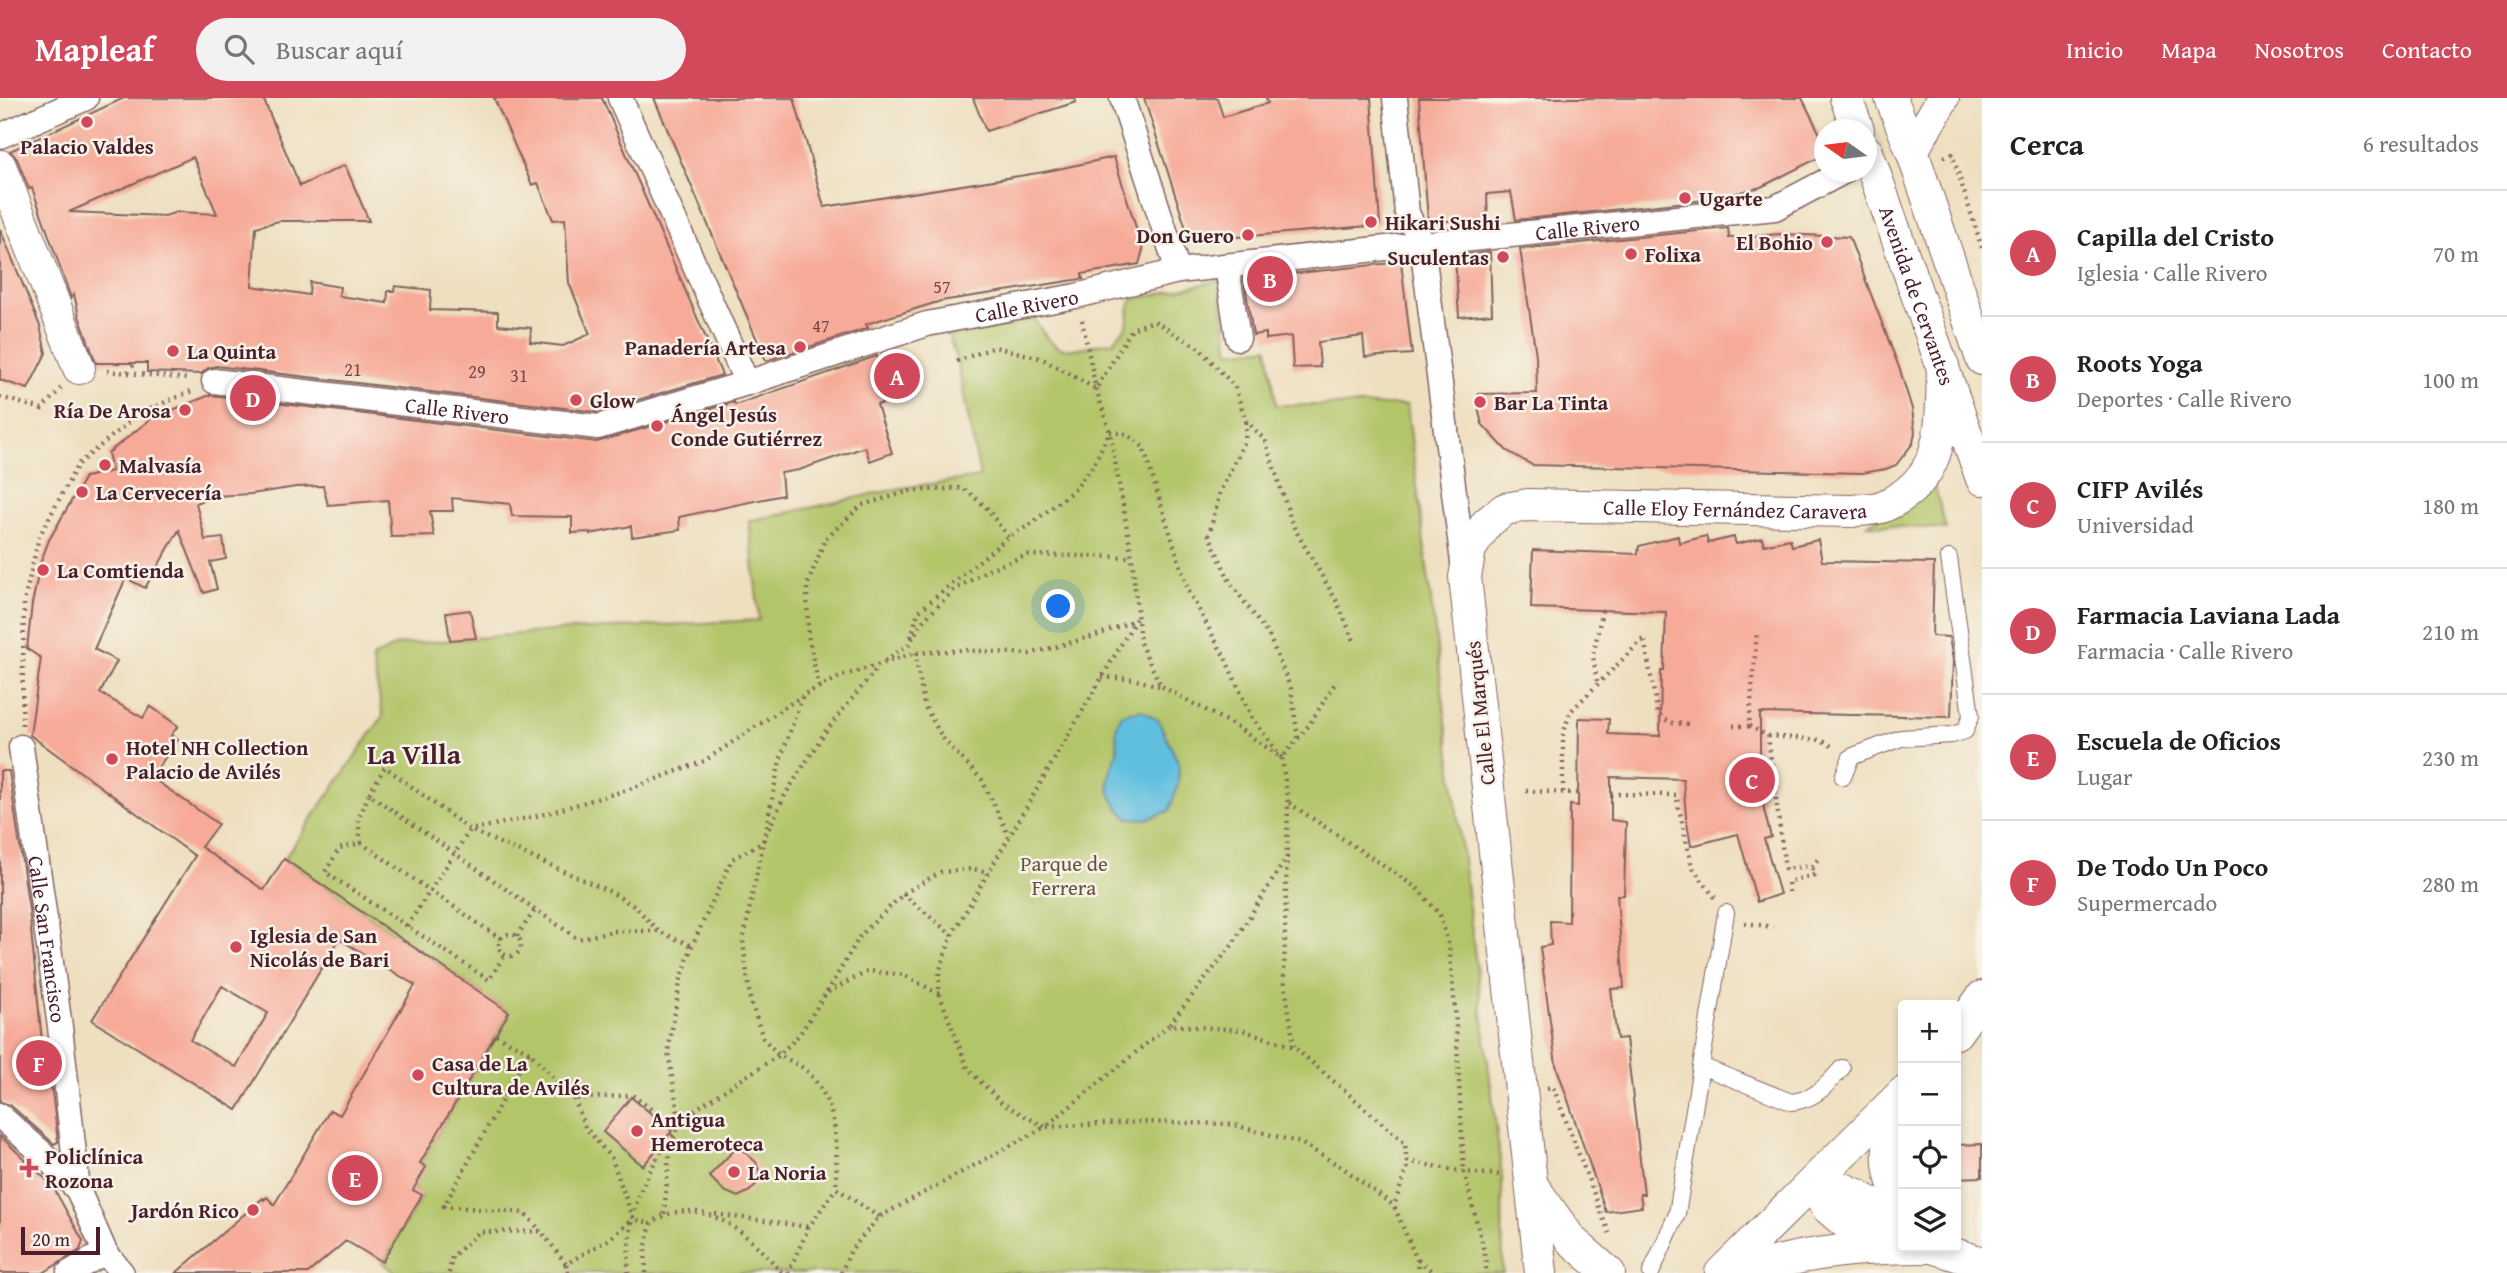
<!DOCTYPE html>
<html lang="es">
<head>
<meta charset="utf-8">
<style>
	:root { --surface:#fff; --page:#f2f2f2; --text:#222; --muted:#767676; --line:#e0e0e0; --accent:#d1495b }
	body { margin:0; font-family:"Gentium Book Plus",serif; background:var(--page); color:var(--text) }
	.controls { position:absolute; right:21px; bottom:21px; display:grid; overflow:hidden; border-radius:7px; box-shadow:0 4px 10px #0003 }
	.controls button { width:63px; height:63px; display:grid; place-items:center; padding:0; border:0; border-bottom:2px solid var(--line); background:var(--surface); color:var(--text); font:35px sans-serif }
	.compass { position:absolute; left:1814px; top:21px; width:63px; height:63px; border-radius:50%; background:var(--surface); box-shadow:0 4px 10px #0003; rotate:284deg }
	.scale { position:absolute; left:21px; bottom:18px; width:79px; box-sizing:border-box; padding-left:7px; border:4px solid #4a1f2b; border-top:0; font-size:19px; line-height:24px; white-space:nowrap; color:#4a1f2b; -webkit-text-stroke:5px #f7f3e8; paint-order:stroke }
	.you { position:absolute; left:1059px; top:509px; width:24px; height:24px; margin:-18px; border:5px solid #fff; border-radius:50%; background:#1a73e8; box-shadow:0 0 0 10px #1a73e833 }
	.badge { display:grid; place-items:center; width:46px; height:46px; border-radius:50%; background:var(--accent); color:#fff; font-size:23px; font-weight:700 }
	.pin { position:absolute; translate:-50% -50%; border:4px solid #fff; box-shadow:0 2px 7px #0006 }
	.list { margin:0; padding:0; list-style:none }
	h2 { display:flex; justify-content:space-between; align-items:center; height:91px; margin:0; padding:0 28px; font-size:30px }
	h2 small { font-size:23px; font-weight:400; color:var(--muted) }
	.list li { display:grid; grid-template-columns:46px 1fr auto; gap:21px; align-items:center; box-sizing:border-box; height:126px; padding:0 28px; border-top:2px solid var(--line) }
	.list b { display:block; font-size:26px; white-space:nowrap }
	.list p { margin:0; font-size:23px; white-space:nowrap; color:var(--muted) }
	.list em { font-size:23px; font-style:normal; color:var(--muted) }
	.icon { flex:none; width:38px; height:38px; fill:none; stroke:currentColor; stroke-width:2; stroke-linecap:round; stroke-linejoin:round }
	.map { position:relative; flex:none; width:1982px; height:1175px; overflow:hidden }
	header { display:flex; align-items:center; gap:42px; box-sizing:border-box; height:98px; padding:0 35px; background:var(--accent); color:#fff }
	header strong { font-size:33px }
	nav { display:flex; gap:38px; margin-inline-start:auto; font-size:24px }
	.search { width:490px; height:63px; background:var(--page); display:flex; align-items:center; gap:18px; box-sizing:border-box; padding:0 24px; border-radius:38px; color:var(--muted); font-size:26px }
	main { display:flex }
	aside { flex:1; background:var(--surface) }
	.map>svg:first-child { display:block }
</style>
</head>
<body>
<header>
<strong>Mapleaf</strong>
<div class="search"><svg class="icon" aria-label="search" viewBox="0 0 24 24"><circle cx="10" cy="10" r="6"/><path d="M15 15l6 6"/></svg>Buscar aquí</div>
<nav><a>Inicio</a><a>Mapa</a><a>Nosotros</a><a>Contacto</a></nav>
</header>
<main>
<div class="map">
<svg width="1982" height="1175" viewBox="0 0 1982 1175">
	<rect width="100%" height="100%" fill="#f7f3e8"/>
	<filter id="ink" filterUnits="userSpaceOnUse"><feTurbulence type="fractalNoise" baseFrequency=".0143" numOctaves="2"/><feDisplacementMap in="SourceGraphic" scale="14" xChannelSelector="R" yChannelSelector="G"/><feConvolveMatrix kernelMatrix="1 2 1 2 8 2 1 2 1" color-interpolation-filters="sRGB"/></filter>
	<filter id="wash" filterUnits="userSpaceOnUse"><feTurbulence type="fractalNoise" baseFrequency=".00686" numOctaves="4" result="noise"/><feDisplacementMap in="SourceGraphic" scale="28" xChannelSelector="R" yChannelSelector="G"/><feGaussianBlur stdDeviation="1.57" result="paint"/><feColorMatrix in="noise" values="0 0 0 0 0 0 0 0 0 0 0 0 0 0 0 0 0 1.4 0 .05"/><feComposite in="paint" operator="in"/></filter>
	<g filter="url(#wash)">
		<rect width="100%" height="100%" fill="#eedfbf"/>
		<path fill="#b3c569" stroke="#7e724a" stroke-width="2" d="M 1220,182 L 1229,254 L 1268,249 L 1276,307 L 1407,307 L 1502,1078 L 1503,1175 L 396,1175 L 382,1164 L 422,1098 L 413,1092 L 425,1069 L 420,1065 L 509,914 L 284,761 L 383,618 L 372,560 L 397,547 L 553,533 L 759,522 L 749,423 L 901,390 L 980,379 L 957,263 L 948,235 L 1034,220 C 1059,267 1072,248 1113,244 L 1127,228 L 1131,202 Z
			M 1934,385 L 1946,431 L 1867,427 Z"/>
		<path fill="#61bfdf" stroke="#566f85" stroke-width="2" d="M 1141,612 L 1158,622 L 1179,666 L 1178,687 L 1169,713 L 1147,721 L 1127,720 C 1115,706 1105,695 1110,675 C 1112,668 1116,661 1117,654 C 1120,635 1110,639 1122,616 Z"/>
		<g id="blocks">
			<path fill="#f7aa98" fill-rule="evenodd" d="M 124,0 L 263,0 L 300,88 L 345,67 L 369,123 L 279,123 L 256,129 L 252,188 L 309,197 L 310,184 L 340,189 L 339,198 L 387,205 L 388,193 L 394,193 L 395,188 L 431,192 L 430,212 L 498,214 L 498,227 L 531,230 L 530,244 L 563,248 L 590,236 L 569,185 L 565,121 L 553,122 L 538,85 L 532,87 L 494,0 L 602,0 L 722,277 L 597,314 L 216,268 L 208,270 L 201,276 L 147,274 L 147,265 L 96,265 L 79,218 L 74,196 L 71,200 L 32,90 L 29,91 L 17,61 L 10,53 ZM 193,59 L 217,116 L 177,114 L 165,118 L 69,114 Z
				M 654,0 L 794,0 L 824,109 L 1044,74 L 1114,59 L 1143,152 L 1139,166 L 1082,176 L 1083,181 L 1081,181 L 941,203 L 866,226 L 868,230 L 766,263 Z
				M 973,0 L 1075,0 L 1076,4 L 986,33 Z
				M 1144,0 L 1217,0 L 1223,19 L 1268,5 L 1266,0 L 1371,0 L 1380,127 L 1190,143 Z
				M 1419,0 L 1802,0 L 1824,44 L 1824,57 L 1761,89 L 1724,98 L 1725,100 L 1516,122 L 1511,94 L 1487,96 L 1488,124 L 1453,128 L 1453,123 L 1428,123 Z
				M 1728,130 L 1729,140 L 1781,136 L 1849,139 L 1900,272 L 1912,311 L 1915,334 L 1913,345 L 1896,367 L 1886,371 L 1862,375 L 1532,367 L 1506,352 L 1482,326 L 1479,314 L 1478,296 L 1537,295 L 1536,257 L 1520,151 Z
				M 0,131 L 40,228 L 46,255 L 28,291 L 0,282 Z
				M 1490,154 L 1492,216 L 1459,219 L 1455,158 Z
				M 1401,164 L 1412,256 L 1365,259 L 1363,238 L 1318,244 L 1320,269 L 1293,270 L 1291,238 L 1266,241 L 1266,235 L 1253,237 L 1244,181 Z
				M 877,258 L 881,271 L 904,265 L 910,285 L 891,290 L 895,301 L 877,307 L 892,355 L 870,363 L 865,349 L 799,372 L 781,375 L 783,397 L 679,419 L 680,432 L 632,439 L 631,428 L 590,436 L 590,434 L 572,435 L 572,419 L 512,418 L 510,406 L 452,400 L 453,413 L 430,413 L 434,438 L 391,439 L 388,402 L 328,407 L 323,388 L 296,389 L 251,396 L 215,398 L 196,405 L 205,442 L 223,440 L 226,461 L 210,464 L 217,491 L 204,495 L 179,432 L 145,490 L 126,480 L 94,551 L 117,563 L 100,595 L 143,620 L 150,608 L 178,628 L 171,637 L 178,642 L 151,679 L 218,726 L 201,749 L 264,792 L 284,761 L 509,914 L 420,1065 L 426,1069 L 413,1092 L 422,1097 L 382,1164 L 346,1143 L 308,1175 L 176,1175 L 263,1100 L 264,1102 L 267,1099 L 274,1107 L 330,1012 L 340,1017 L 415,887 L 339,841 L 237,1012 L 92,922 L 195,758 L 30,637 L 41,560 L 27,551 L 32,506 L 41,463 L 49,442 L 85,379 L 112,373 L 108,355 L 152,320 L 210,297 L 597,344 L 734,304 L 735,307 ZM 222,888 L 268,915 L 236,969 L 190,942 Z
				M 1678,438 L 1679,445 L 1706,438 L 1708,445 L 1734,439 L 1736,446 L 1762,440 L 1764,447 L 1790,441 L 1792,448 L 1818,442 L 1822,463 L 1934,465 L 1932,538 L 1949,539 L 1953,562 L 1951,619 L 1760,615 L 1760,692 L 1763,692 L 1764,712 L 1771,739 L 1764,741 L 1780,796 L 1757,804 L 1738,736 L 1691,748 L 1686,718 L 1683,681 L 1611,679 L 1611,722 L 1626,724 L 1624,797 L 1617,797 L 1624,890 L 1611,891 L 1617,941 L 1626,940 L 1644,1096 L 1640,1096 L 1642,1109 L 1606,1114 L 1556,967 L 1540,849 L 1551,847 L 1550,823 L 1569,824 L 1570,707 L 1578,708 L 1579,620 L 1609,621 L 1608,636 L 1660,638 L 1661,573 L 1664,573 L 1666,514 L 1531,510 L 1533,452 L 1638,456 L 1639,448 Z
				M 470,512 L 476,540 L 450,542 L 446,515 Z
				M 0,673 L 9,673 L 29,812 L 43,954 L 52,993 L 58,1044 L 54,1046 L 10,1007 L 0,1004 Z
				M 631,999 L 672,1033 L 643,1068 L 603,1034 Z
				M 0,1038 L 52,1087 L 83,1143 L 80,1152 L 43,1175 L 0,1175 Z
				M 1982,1046 L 1982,1079 L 1956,1080 L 1956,1047 Z
				M 738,1048 L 756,1064 L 759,1073 L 758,1084 L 750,1093 L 738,1099 L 724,1093 L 709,1078 Z"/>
		</g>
	</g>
	<g filter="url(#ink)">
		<use href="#blocks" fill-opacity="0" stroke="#83625f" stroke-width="2"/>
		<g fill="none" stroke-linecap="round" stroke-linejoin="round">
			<g stroke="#83625f" stroke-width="18">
				<path id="service" d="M 1843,679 L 1851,659 L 1901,640 L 1952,637 L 1965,633 L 1971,618 L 1949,460
					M 1701,968 L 1791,1004 C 1815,1002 1826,988 1842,970
					M 1651,1175 L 1677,1116 L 1726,815"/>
			</g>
			<g stroke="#83625f" stroke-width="27">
				<g id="pedestrian">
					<path d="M 620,0 L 747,285"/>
					<path d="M 1122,0 L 1178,173"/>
					<path d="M 1395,0 L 1407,115 L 1422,146 L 1464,472"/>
					<path d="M 0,38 L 86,0"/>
					<path d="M 1227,169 L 1238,240"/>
					<path id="s1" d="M 214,283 L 598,329 L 747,285 L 927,226 L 1076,198 L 1178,173 L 1422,146 L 1775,110 L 1843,74"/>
					<path id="s2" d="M 21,649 L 60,929 L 78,1092 L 105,1154 L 122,1175"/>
					<path d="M 0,1018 L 42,1055 L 78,1092"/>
					<path d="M 69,1175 L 105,1154"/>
				</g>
			</g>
			<g stroke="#83625f" stroke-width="34">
				<g id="minor">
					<path d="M 1846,0 L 1858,32"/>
					<path d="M 1891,0 L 1912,53 L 1982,261"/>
					<path d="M 1912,53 L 1943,0"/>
					<path id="s3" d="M 1867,54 L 1982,381"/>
					<path d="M 0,68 L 79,270"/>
					<path d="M 1956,935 L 1982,899"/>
					<path d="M 1900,1000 C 1889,1038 1880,1069 1903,1105"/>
					<path d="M 1813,1085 C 1853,1087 1872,1107 1903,1129"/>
					<path d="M 1813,1085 L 1827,1109 L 1855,1133 L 1886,1149"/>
					<path d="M 1534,1090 L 1571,1142 L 1609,1175"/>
					<path d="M 1932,1149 L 1982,1165"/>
					<path id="s4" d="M 1541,1175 L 1465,479 L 1470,451 L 1487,425 L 1505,411 L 1528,407 L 1852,413 C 1862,411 1875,412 1884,408 C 1947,380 1941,326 1943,268"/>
					<path d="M 1721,1175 L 1903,995"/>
					<path d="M 1742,1175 C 1802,1153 1868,1149 1932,1149"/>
				</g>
			</g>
			<path stroke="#83625f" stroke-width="4.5" stroke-dasharray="2 5" stroke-linecap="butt" d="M 1944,59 L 1952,56 L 1982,150
				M 1082,222 L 1096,291 L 1110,334 L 1132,459 L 1140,545 L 1161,588 L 1237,629 L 1282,660 L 1288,705 L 1284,879 L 1294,949
				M 957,263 L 995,249 L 1041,260 L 1096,291 L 1132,231 L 1154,223 L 1199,250 L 1235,289 L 1246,323 L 1265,342 L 1293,428 L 1336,502 L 1355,545
				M 107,273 L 189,281
				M 128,274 L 136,264
				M 0,299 L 42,311 L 62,289
				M 1246,324 L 1245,343 L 1220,394 L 1209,437 L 1230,484 L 1269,538 L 1291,591 L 1298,640
				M 1110,334 L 1127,336 L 1143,349 L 1188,492 L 1225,560 L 1252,620 L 1282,660 L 1309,627 L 1336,584
				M 1136,521 L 952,837 L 939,874 L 939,896 L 968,971 L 1003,1006 L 1045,1029 L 1169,927 L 1242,932 L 1294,949 L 1405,1045 L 1407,1070 L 1394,1108
				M 911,539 L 918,514 L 1008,439 L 1031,426 L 1074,392 L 1093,368 L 1109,335
				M 915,555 L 924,607 L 944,642 L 982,682 L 1009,738
				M 885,563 L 909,546 L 922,524 L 954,492 L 989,471 L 1028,457 L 1132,459
				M 1102,579 L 1132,581 L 1160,588
				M 1597,583 L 1593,558 L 1602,513
				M 819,589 L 808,537 L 807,488 L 825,441 L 862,407 L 910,393 L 963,390 L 986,409 L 1008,439
				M 22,627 L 24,504 L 39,439 L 78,366 L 140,315 L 194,292
				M 1733,628 L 1749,628 L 1757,533
				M 1749,628 L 1768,638 L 1785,771 L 1812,768 L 1820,759
				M 1768,638 L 1821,642 L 1835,650
				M 1526,693 L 1578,695
				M 1563,694 L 1563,637 L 1570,614 L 1644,540 L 1658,617 L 1671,625 L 1690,626
				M 1611,696 L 1676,697 L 1692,769 L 1715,800
				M 1289,705 L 1417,790 L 1440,817 L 1449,848 L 1455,910 L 1464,1074 L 1486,1161 L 1486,1175
				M 361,745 L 358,722 L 369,696
				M 1789,794 L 1788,784 L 1814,777 L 1812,768
				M 903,796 L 952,837
				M 1745,825 L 1773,829
				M 407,828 L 470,732 L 541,717 L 627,692 L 704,663 L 802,598
				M 658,833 L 613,833 L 578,841 L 369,696 L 385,669 L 470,732 L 611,794 L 637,810 L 658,833 L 692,848
				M499 847a11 11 0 1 1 22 0a11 11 0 1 1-22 0Z
				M 517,838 L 535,812
				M 501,841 L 361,745 L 340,750 L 325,774 L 489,882 L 505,856
				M 827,894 L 860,838 L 903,796 L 941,774 L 973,771 L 989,774
				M 939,896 L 904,877 L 869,873 L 826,895 L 800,936 L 779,957 L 763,940 L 750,901 L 743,843 L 780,662 L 803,597 L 842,578 L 915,555 L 964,552 L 1029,556 L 1098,537 L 1135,522
				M 1170,926 L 1232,847 L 1287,759
				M 496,937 L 529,954 L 574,1001 L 632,997 L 661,1019 L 679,1026
				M 529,954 L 444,1108 L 524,1115 L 541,1133
				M 1547,990 L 1553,989 L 1609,1135
				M 574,1001 L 585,1029 L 612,1061 L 633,1121 L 651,1125
				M 679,1027 L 699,1009 L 779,957 C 788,962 801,967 808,974 C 840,1009 837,1047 836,1090 L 879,1119
				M 1407,1063 L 1464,1074 L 1502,1077
				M 664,1116 L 670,1048 L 680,1026 L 668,954 L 680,884 L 692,848 L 732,761 L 762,745 L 785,697 L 825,634 L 878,569
				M 715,1116 L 809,1129
				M 1418,1162 L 1434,1175
				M 449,1175 L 452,1159 L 479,1134 L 541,1133 L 566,1166
				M 568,1175 L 566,1166 L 609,1141 L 633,1121
				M 628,1175 C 628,1113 640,1084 674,1034
				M 646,1175 L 645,1151 L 651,1125 C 701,1091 750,1137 782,1175
				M 788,1175 L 809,1129 L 836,1090
				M 841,1175 L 851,1152 L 879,1119 L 1045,1029 L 1138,1024 L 1231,1026 L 1301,1045 L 1343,1070 L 1394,1108 L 1417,1162 L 1418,1175"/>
			<use href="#service" stroke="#fff" stroke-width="16"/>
			<use href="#pedestrian" stroke="#fff" stroke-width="24"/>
			<use href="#minor" stroke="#fff" stroke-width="32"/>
		</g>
	</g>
	<g fill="#d1495b" stroke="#f7f3e8" stroke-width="2.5">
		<circle cx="87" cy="24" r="7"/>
		<circle cx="1685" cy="100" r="7"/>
		<circle cx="1371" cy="124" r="7"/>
		<circle cx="1248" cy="137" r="7"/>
		<circle cx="1827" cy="144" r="7"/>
		<circle cx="1631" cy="156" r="7"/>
		<circle cx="1503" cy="159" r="7"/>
		<circle cx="800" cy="249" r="7"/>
		<circle cx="173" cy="253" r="7"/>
		<circle cx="576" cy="302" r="7"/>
		<circle cx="1480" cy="304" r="7"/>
		<circle cx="185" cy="312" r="7"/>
		<circle cx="657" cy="328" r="7"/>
		<circle cx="105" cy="367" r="7"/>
		<circle cx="82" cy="394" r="7"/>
		<circle cx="43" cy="472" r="7"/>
		<circle cx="112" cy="661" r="7"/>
		<circle cx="236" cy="849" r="7"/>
		<circle cx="418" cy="977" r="7"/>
		<circle cx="637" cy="1033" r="7"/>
		<path d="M25.5 1059.5h7v7h7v7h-7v7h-7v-7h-7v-7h7z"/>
		<circle cx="734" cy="1074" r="7"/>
		<circle cx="253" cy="1112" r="7"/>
	</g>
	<g text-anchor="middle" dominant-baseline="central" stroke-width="5" stroke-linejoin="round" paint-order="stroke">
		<g font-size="18" fill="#754246">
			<text x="942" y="188">57</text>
			<text x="821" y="227">47</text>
			<text x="353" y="271">21</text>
			<text x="477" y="273">29</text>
			<text x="519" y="277">31</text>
		</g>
		<g font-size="21" font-weight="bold" fill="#4a1f2b" stroke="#f7f3e8" text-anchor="start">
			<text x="87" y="48" text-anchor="middle">Palacio Valdes</text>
			<text x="1699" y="100">Ugarte</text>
			<text x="1385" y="124">Hikari Sushi</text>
			<text x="1234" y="137" text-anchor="end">Don Guero</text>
			<text x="1813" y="144" text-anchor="end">El Bohio</text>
			<text x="1645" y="156">Folixa</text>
			<text x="1489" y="159" text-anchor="end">Suculentas</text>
			<text x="786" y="249" text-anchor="end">Panadería Artesa</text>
			<text x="187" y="253">La Quinta</text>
			<text x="590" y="302">Glow</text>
			<text x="1494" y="304">Bar La Tinta</text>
			<text x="171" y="312" text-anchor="end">Ría De Arosa</text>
			<text x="671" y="316">Ángel Jesús<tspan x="671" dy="24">Conde Gutiérrez</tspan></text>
			<text x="119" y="367">Malvasía</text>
			<text x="96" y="394">La Cervecería</text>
			<text x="57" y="472">La Comtienda</text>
			<text x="126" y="649">Hotel NH Collection<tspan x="126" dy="24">Palacio de Avilés</tspan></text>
			<text x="250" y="837">Iglesia de San<tspan x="250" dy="24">Nicolás de Bari</tspan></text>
			<text x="432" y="965">Casa de La<tspan x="432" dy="24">Cultura de Avilés</tspan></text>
			<text x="651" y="1021">Antigua<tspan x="651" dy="24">Hemeroteca</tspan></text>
			<text x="45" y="1058">Policlínica<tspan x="45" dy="24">Rozona</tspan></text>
			<text x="748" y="1074">La Noria</text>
			<text x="239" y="1112" text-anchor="end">Jardón Rico</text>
		</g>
		<g font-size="21" fill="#4a1f2b" stroke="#f7f3e8">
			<text stroke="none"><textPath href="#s1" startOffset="1400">Calle Rivero</textPath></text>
			<text stroke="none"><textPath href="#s3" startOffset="152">Avenida de Cervantes</textPath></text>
			<text stroke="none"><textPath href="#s1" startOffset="833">Calle Rivero</textPath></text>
			<text stroke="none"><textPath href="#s1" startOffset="245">Calle Rivero</textPath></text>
			<text stroke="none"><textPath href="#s4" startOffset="1013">Calle Eloy Fernández Caravera</textPath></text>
			<text transform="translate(1480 615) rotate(-96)">Calle El Marqués</text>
			<text stroke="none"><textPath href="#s2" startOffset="194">Calle San Francisco</textPath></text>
		</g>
		<g font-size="21" fill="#6a513e" stroke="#f7f3e8">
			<text x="1064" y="765">Parque de<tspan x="1064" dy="24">Ferrera</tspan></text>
		</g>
		<g font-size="28" font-weight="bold" fill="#4a1f2b" stroke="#f7f3e8">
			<text x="414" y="655">La Villa</text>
		</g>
	</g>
</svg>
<div class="controls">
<button>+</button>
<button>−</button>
<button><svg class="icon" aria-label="locate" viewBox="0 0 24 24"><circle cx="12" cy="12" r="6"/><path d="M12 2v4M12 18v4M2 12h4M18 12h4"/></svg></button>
<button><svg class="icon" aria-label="layers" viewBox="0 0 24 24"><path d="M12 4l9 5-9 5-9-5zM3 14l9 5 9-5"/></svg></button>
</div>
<svg class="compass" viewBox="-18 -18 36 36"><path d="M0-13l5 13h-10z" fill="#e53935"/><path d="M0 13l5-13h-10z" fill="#767676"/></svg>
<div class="scale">20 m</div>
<div class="you"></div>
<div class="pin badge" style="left:897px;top:278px">A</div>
<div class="pin badge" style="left:1270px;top:181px">B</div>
<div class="pin badge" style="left:1752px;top:682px">C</div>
<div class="pin badge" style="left:253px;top:300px">D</div>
<div class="pin badge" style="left:355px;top:1080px">E</div>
<div class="pin badge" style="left:39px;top:965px">F</div>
</div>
<aside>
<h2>Cerca<small>6 resultados</small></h2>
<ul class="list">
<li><span class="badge">A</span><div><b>Capilla del Cristo</b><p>Iglesia · Calle Rivero</p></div><em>70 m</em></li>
<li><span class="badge">B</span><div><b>Roots Yoga</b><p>Deportes · Calle Rivero</p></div><em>100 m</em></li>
<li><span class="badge">C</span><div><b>CIFP Avilés</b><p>Universidad</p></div><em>180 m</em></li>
<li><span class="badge">D</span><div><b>Farmacia Laviana Lada</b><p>Farmacia · Calle Rivero</p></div><em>210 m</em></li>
<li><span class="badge">E</span><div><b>Escuela de Oficios</b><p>Lugar</p></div><em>230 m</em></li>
<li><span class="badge">F</span><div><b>De Todo Un Poco</b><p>Supermercado</p></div><em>280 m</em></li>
</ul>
</aside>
</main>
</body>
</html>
